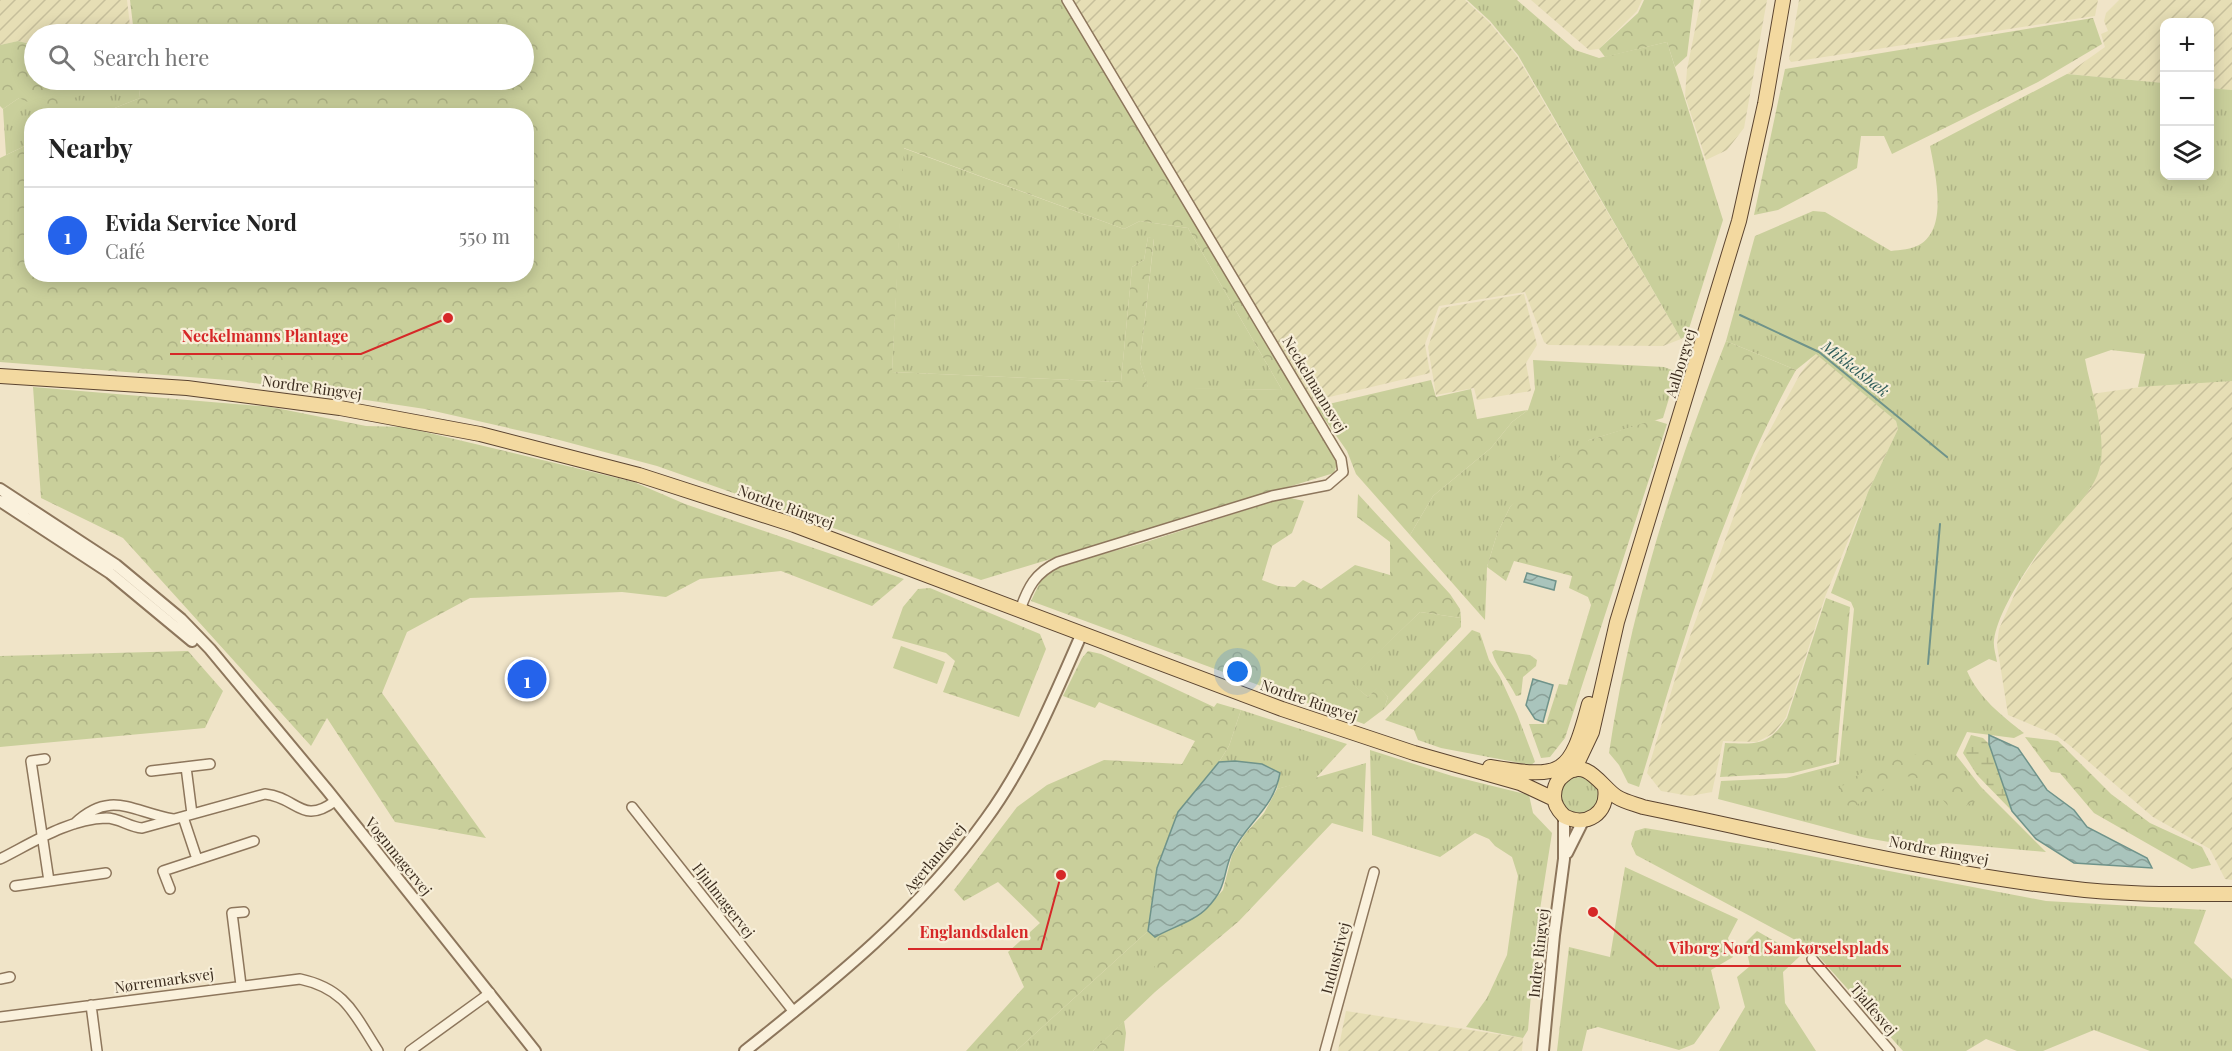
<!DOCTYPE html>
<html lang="en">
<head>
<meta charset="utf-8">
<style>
	:root { --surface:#fff; --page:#f6f6f6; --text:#222; --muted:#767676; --line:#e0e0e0; --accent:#2563eb }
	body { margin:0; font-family:"Playfair Display",serif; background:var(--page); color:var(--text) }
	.controls { position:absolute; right:18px; top:18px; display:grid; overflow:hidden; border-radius:12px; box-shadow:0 3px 15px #0003 }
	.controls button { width:54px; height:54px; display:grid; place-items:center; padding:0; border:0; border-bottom:2px solid var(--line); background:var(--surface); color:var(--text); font:30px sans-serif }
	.you { position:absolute; left:1238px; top:672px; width:21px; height:21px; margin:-15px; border:4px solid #fff; border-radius:50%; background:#1a73e8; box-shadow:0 0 0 9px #1a73e833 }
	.badge { display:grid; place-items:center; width:39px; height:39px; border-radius:50%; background:var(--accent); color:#fff; font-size:20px; font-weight:700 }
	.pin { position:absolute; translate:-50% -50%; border:3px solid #fff; box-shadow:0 2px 6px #0006 }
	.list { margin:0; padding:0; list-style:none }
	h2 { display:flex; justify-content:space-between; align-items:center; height:78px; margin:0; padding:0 24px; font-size:26px }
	h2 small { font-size:20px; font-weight:400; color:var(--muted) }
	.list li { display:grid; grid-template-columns:39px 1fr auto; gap:18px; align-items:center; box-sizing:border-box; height:96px; padding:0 24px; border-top:2px solid var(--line) }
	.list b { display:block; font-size:22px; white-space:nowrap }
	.list p { margin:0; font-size:20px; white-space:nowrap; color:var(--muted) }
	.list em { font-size:20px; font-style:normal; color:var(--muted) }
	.icon { flex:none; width:33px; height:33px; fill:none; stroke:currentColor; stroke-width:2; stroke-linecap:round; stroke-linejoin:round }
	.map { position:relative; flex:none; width:2232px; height:1051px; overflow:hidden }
	.search { position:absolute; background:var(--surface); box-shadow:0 3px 15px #0003; left:24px; top:24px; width:510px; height:66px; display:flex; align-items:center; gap:15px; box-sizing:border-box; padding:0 21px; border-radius:33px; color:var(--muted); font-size:22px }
	.panel { position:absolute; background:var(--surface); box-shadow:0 3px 15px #0003; left:24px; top:108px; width:510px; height:174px; border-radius:24px }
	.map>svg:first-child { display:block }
</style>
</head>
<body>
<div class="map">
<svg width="2232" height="1051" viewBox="0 0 2232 1051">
	<defs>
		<pattern id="farmland-furrows" width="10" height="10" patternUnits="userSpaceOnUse" patternTransform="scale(1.5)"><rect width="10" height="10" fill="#e6deb5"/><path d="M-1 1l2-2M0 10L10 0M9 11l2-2" fill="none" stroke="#c6bf9b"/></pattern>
		<pattern id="grass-tufts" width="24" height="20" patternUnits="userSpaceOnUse" patternTransform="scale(1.5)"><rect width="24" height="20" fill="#c9cf9b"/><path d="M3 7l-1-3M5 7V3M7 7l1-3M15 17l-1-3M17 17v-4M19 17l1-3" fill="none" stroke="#aeb285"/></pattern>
		<pattern id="forest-crowns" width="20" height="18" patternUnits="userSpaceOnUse" patternTransform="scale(1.5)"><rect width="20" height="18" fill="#c9cf9b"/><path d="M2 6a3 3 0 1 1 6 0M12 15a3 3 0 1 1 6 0" fill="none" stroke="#aeb285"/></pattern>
		<pattern id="wetland-marsh" width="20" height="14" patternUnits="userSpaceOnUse" patternTransform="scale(1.5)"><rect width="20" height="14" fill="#c9cf9b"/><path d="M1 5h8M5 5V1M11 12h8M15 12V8" fill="none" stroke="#aeb285"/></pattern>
		<pattern id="water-waves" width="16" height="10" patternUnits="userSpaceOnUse" patternTransform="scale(1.5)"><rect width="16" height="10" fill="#a9c4bc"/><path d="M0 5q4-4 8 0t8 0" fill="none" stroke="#8ba098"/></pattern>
	</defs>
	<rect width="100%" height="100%" fill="#f0e4c8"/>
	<path fill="url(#farmland-furrows)" d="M 0,0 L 127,0 L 131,34 L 34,34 L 34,45 L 18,41 L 0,45 Z
		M 1072,0 L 1465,0 L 1489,22 L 1517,56 L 1681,339 L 1663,346 L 1548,345 L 1544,342 L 1525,292 L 1439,306 L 1425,344 L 1430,373 L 1317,400 L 1310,399 Z
		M 1531,0 L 1642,0 L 1637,11 L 1599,49 L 1589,50 Z
		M 1701,0 L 1767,0 L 1744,128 L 1727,150 L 1706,160 L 1685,96 L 1687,69 Z
		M 1799,0 L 2098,0 L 2095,16 L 1791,62 L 1789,59 Z
		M 2119,0 L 2232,0 L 2232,90 L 2210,88 L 2210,22 L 2164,22 L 2164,83 L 2067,74 L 2105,47 L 2101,34 L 2108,31 L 2104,21 L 2106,13 Z
		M 1524,294 L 1537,345 L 1526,363 L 1531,391 L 1477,400 L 1474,388 L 1436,395 L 1428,347 L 1441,308 Z
		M 1816,353 L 1896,421 L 1898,429 L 1868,492 L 1825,597 L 1786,717 L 1774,733 L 1757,742 L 1723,741 L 1712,792 L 1690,796 L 1661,791 L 1647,773 L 1678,669 L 1755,458 L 1800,374 Z
		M 2232,381 L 2232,880 L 2225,879 L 2210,849 L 2153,817 L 2068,744 L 2056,735 L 2008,715 L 1997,645 L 1999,629 L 2021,580 L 2053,532 L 2091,488 L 2100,431 L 2091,394 L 2177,382 Z
		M 1346,1011 L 1523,1038 L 1522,1051 L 1338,1051 Z"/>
	<path fill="url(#grass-tufts)" d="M 1467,0 L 1517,0 L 1575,50 L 1599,58 L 1667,42 L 1723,220 L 1687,335 L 1681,339 L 1518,55 L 1490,21 Z
		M 2067,74 L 2164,83 L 2164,176 L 2210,176 L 2210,88 L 2232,90 L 2232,381 L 2138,387 L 2145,354 L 2111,350 L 2085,359 C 2091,392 2105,428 2101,462 C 2097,488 2075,507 2059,526 C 2038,550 1998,608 1994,640 C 1993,647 1996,655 1997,662 L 1989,659 L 1967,671 C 1979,698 2001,715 2024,733 L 2014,738 L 1967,732 L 1956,755 L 1981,787 L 2046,852 L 1945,843 L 1918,847 L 1866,838 L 1718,799 L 1721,781 L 1786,778 L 1839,764 L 1854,609 L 1851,602 L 1831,593 L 1868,492 L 1898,429 L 1896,421 L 1816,354 L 1796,370 L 1726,341 L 1755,236 L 1813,211 L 1825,212 L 1891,251 C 1900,250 1912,249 1919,245 C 1949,229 1935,173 1930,146 Z
		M 100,80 L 138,80 L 140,98 L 97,115 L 32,116 L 31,143 L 6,155 L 3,109 L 19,98 L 100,87 Z
		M 903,148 L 1124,229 L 1140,221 L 1188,228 L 1282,390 L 1148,388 L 1140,362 L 1154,239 L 1148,237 L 1144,260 L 1132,267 L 1121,382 L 892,372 Z
		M 1533,360 L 1664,367 L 1677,372 L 1663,418 L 1589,440 L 1510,507 L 1497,534 L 1487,567 L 1485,620 L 1410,535 L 1433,496 L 1491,448 L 1512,422 L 1528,410 L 1535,389 Z
		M 1420,612 L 1461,618 L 1461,627 L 1384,709 L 1388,697 L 1379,687 L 1368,697 L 1348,681 Z
		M 1472,630 L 1480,633 L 1489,660 L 1500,677 L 1517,714 L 1534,759 L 1535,762 L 1531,765 L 1441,748 L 1418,740 L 1414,730 L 1385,720 Z
		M 1241,710 L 1347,744 L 1315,779 L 1277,789 L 1280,773 L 1235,761 L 1219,762 L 1229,746 Z
		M 1370,750 L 1452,776 L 1529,795 L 1533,813 L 1552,833 L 1536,935 L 1528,1030 L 1523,1038 L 1466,1027 L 1487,998 L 1507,955 L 1518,876 L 1512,857 L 1495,846 L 1489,839 L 1475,833 L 1440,857 L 1372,835 Z
		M1560 795a19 19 0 1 1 38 0a19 19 0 1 1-38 0Z
		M 1645,828 L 1790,852 L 2046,901 L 2206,910 L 2194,943 L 2232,979 L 2232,1051 L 2150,1051 L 2094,1030 L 2043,1051 L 2017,1051 L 1986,1039 L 1966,1051 L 1903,1051 L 1812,949 L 1636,855 L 1631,844 L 1635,831 Z
		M 1625,867 L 1738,919 L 1728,938 L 1733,957 L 1711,970 L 1720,1008 L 1694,1044 L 1679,1050 L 1598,1027 L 1587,1030 L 1582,1051 L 1557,1051 L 1569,947 L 1610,957 Z
		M 1148,931 L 1155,937 L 1155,992 L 1093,1051 L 1016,1051 Z
		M 1757,931 L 1800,956 L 1783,972 L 1785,1003 L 1816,1051 L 1719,1051 L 1745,1007 L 1737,977 L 1750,966 L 1745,943 Z"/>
	<path fill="url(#forest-crowns)" fill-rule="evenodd" d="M 130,0 L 1065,0 L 1338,461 L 1334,473 L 981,580 L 657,466 L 548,437 L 425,409 L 240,381 L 0,362 L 0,158 L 31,143 L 32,274 L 526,274 L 526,116 L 97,115 L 140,98 L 138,80 L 524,80 L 524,34 L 134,34 ZM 904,148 L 1124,229 L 1140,221 L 1188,228 L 1282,390 L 1148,387 L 1140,362 L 1154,238 L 1148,237 L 1144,260 L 1132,267 L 1121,382 L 892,372 Z
		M 1644,0 L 1694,0 L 1687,56 L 1675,67 L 1667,42 L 1605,57 L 1599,49 L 1638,13 Z
		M 2093,18 L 2102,44 L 2038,82 L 1892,154 L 1884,136 L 1861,136 L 1857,168 L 1778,210 L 1754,215 L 1785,69 Z
		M 18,41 L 34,45 L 34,80 L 100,80 L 101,87 L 45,110 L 19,98 L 3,109 L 0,106 L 0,45 Z
		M 1726,341 L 1796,370 C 1723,499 1682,646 1639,787 L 1628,783 L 1619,765 L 1609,753 C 1630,611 1673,474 1726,341 Z
		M 1431,380 L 1436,397 L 1471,389 L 1477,419 L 1528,410 L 1512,422 L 1491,448 L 1433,496 L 1410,535 L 1356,474 L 1347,451 L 1316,407 Z
		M 33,387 L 271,407 L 366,426 L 404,427 L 634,482 L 685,504 L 904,579 L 872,606 L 781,571 L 700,579 L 666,597 L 622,592 L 470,598 L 407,632 L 382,693 L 486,838 L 395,822 L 327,718 L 311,746 L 123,538 L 41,498 Z
		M 1654,420 L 1667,424 L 1565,738 L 1550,757 L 1541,758 L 1529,724 L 1546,724 L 1559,684 L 1567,685 L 1591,605 L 1588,597 L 1569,588 L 1572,576 L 1514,561 L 1506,581 L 1487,567 L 1497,534 L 1510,507 L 1561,455 L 1589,440 Z
		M 1358,494 L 1450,594 L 1460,609 L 1461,618 L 1420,612 L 1349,681 L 1368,697 L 1379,686 L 1388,697 L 1384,709 L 1364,724 L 1031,601 L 1041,580 L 1062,565 L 1140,544 L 1286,497 L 1304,501 L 1292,533 L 1272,546 L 1262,580 L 1278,586 L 1295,587 L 1303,580 L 1321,589 L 1355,565 L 1390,575 L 1390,542 L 1357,517 Z
		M 930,588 L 1040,634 L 1046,649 L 1019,717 L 943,692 L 955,661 L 946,653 L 892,638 L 903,607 L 918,589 Z
		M 1826,598 L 1850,607 L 1836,762 L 1793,773 L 1720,777 L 1725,743 C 1757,744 1768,746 1787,718 Z
		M 1495,650 L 1530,655 L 1537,660 L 1536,666 L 1523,677 L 1521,695 L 1516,696 C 1509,681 1496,667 1492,652 Z
		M 188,651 L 223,691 L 205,728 L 0,747 L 0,656 Z
		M 1088,651 L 1101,654 L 1214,707 L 1217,703 L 1241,710 L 1229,746 L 1219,762 L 1178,812 L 1157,868 L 1148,931 L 1016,1051 L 966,1051 L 1024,987 L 1008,952 L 1040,923 L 998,882 L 964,901 L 954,890 L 1017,807 L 1047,785 L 1104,760 L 1182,764 L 1195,741 L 1099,702 L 1095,708 L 1063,696 L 1082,658 Z
		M 2025,737 L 2058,741 L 2111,794 L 2150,823 L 2202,847 L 2211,865 L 2192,869 L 2094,813 L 2060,773 L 2051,772 Z
		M 1922,754 L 1954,769 L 1974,801 L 1954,813 L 1926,780 L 1906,776 L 1851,808 L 1833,795 C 1853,773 1892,755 1922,754 Z
		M 1366,763 L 1363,832 L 1332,823 L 1239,921 L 1155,992 L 1155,937 L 1205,910 L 1223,890 L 1232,855 L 1245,834 L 1264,813 L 1277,789 Z
		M 1124,1021 L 1126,1033 L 1124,1051 L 1093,1051 Z"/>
	<path fill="url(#wetland-marsh)" d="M 1971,735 L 1983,738 L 1989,744 L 2012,811 L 1977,775 L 1963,753 Z"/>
	<path fill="#c9cf9b" d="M 901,646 L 945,662 L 937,684 L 893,668 Z"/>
	<path fill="url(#water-waves)" stroke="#6f938a" stroke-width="1.5" d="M 1527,573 L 1556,581 L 1554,590 L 1524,582 Z
		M 1533,679 L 1553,685 L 1543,722 L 1535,719 L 1526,705 Z
		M 1989,735 L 2018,748 L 2047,790 L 2074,810 L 2087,827 L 2147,858 L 2152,868 L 2074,863 L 2036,839 L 2012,811 L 1989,744 Z
		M 1235,761 L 1262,764 L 1280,773 C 1273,811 1245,823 1231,855 C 1222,878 1227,887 1207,908 C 1195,921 1170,928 1155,937 L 1148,931 L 1157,868 L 1178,812 L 1219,762 Z"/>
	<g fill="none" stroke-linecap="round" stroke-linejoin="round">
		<path stroke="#6f938a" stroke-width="2" d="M 1740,315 L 1819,352 L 1947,457
			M 1928,664 L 1940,524"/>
		<g stroke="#8d765c" stroke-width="12">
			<path id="minor" d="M 1020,610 C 1028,587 1035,573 1058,562 L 1272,496 L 1328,485 L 1343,472 L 1341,459 L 1067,0
				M 45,759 L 31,761 L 49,881
				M 186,767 L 192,814
				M 151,771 L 210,764
				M 632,807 L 794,1012
				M 183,817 L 197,859
				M 74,824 C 111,789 132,812 173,819
				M 0,859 C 32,843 68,819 106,818 C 119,818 129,827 142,828 L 265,794 C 297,797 302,826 335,801
				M 15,886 L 106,873
				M 170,889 L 163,871 L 254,841
				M 1812,959 L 1890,1051
				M 0,979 L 10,977
				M 241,985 L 232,913 L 244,912
				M 91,1005 L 97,1051
				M 0,1017 L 300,979 C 346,989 354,1014 378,1051
				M 410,1051 L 490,993
				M 1325,1051 L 1374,872"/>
		</g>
		<g stroke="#8d765c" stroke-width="14">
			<path id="tertiary" d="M 0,489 L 116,565 L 181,619 L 210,649 L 328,791 L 535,1051
				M 0,501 L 110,573 L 192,641
				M 1567,853 L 1583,821
				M 745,1051 C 833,981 920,911 986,819 C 1027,763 1054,697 1082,633
				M 1543,1051 L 1554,935 L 1564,859 L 1564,816"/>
		</g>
		<g stroke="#5b4430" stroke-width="16">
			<path id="primary" d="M 0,376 L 187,388 L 340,408 L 480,434 L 639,475 L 794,525 L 1282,709 L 1414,753 L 1520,783 L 1554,799
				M 1490,767 C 1563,779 1570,776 1589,704
				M 1574,770 L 1592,732 L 1617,622 L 1739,221 L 1765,104 L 1783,0
				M 1605,788 C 1609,813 1586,828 1564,816 C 1558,810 1554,804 1554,796 C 1554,788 1557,780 1564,775 C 1587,756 1601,787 1617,797 C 1625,802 1635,804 1643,807 C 1784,836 1925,872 2068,888 C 2123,895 2177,894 2232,894"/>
		</g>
		<use href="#minor" stroke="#faf1dc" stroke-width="9"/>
		<use href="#tertiary" stroke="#faf1dc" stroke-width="10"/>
		<use href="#primary" stroke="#f3d9a0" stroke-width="14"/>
	</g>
	<g text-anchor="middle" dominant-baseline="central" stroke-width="4.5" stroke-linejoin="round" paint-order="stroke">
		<g font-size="15" fill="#3d2e20" stroke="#f7eed8">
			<text transform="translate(1680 363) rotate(-73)">Aalborgvej</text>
			<text transform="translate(1315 384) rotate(59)">Neckelmannsvej</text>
			<text transform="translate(312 387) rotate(8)">Nordre Ringvej</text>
			<text transform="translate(786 506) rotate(20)">Nordre Ringvej</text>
			<text transform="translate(1309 700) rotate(19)">Nordre Ringvej</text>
			<text transform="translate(1939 850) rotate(11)">Nordre Ringvej</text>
			<text transform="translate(399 856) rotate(51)">Vognmagervej</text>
			<text transform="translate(934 858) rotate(-50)">Agerlandsvej</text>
			<text transform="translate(724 900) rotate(52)">Hjulmagervej</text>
			<text transform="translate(1538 953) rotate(-84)">Indre Ringvej</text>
			<text transform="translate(1335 958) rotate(-75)">Industrivej</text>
			<text transform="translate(164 980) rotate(-8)">Nørremarksvej</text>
			<text transform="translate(1874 1009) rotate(50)">Tjalfesvej</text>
		</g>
		<g font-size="16" font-style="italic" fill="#2f5d5a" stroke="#f7eed8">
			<text transform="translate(1856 368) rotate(38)">Mikkelsbæk</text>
		</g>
	</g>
	<path fill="none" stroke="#d62828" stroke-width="2" d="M448 318L361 354H170M1061 875L1041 949H908M1593 912L1657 966H1901"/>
	<g fill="#d62828" stroke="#f7eed8" stroke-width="2">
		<circle cx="448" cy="318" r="6"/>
		<circle cx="1061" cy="875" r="6"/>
		<circle cx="1593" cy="912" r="6"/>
	</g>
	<g font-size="16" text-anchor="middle" font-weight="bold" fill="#d62828" stroke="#f7eed8" stroke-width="4.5" stroke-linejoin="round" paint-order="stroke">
		<text x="265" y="342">Neckelmanns Plantage</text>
		<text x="974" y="938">Englandsdalen</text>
		<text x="1779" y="954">Viborg Nord Samkørselsplads</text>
	</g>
</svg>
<div class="controls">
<button>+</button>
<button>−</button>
<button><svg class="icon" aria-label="layers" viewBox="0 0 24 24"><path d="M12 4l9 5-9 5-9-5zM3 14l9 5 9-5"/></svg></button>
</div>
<div class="you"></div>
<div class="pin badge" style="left:527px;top:679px">1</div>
<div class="search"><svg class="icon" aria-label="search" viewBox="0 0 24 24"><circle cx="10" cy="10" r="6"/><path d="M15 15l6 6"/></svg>Search here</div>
<section class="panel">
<h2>Nearby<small></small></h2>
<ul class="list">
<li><span class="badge">1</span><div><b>Evida Service Nord</b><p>Café</p></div><em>550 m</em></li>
</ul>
</section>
</div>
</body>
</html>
